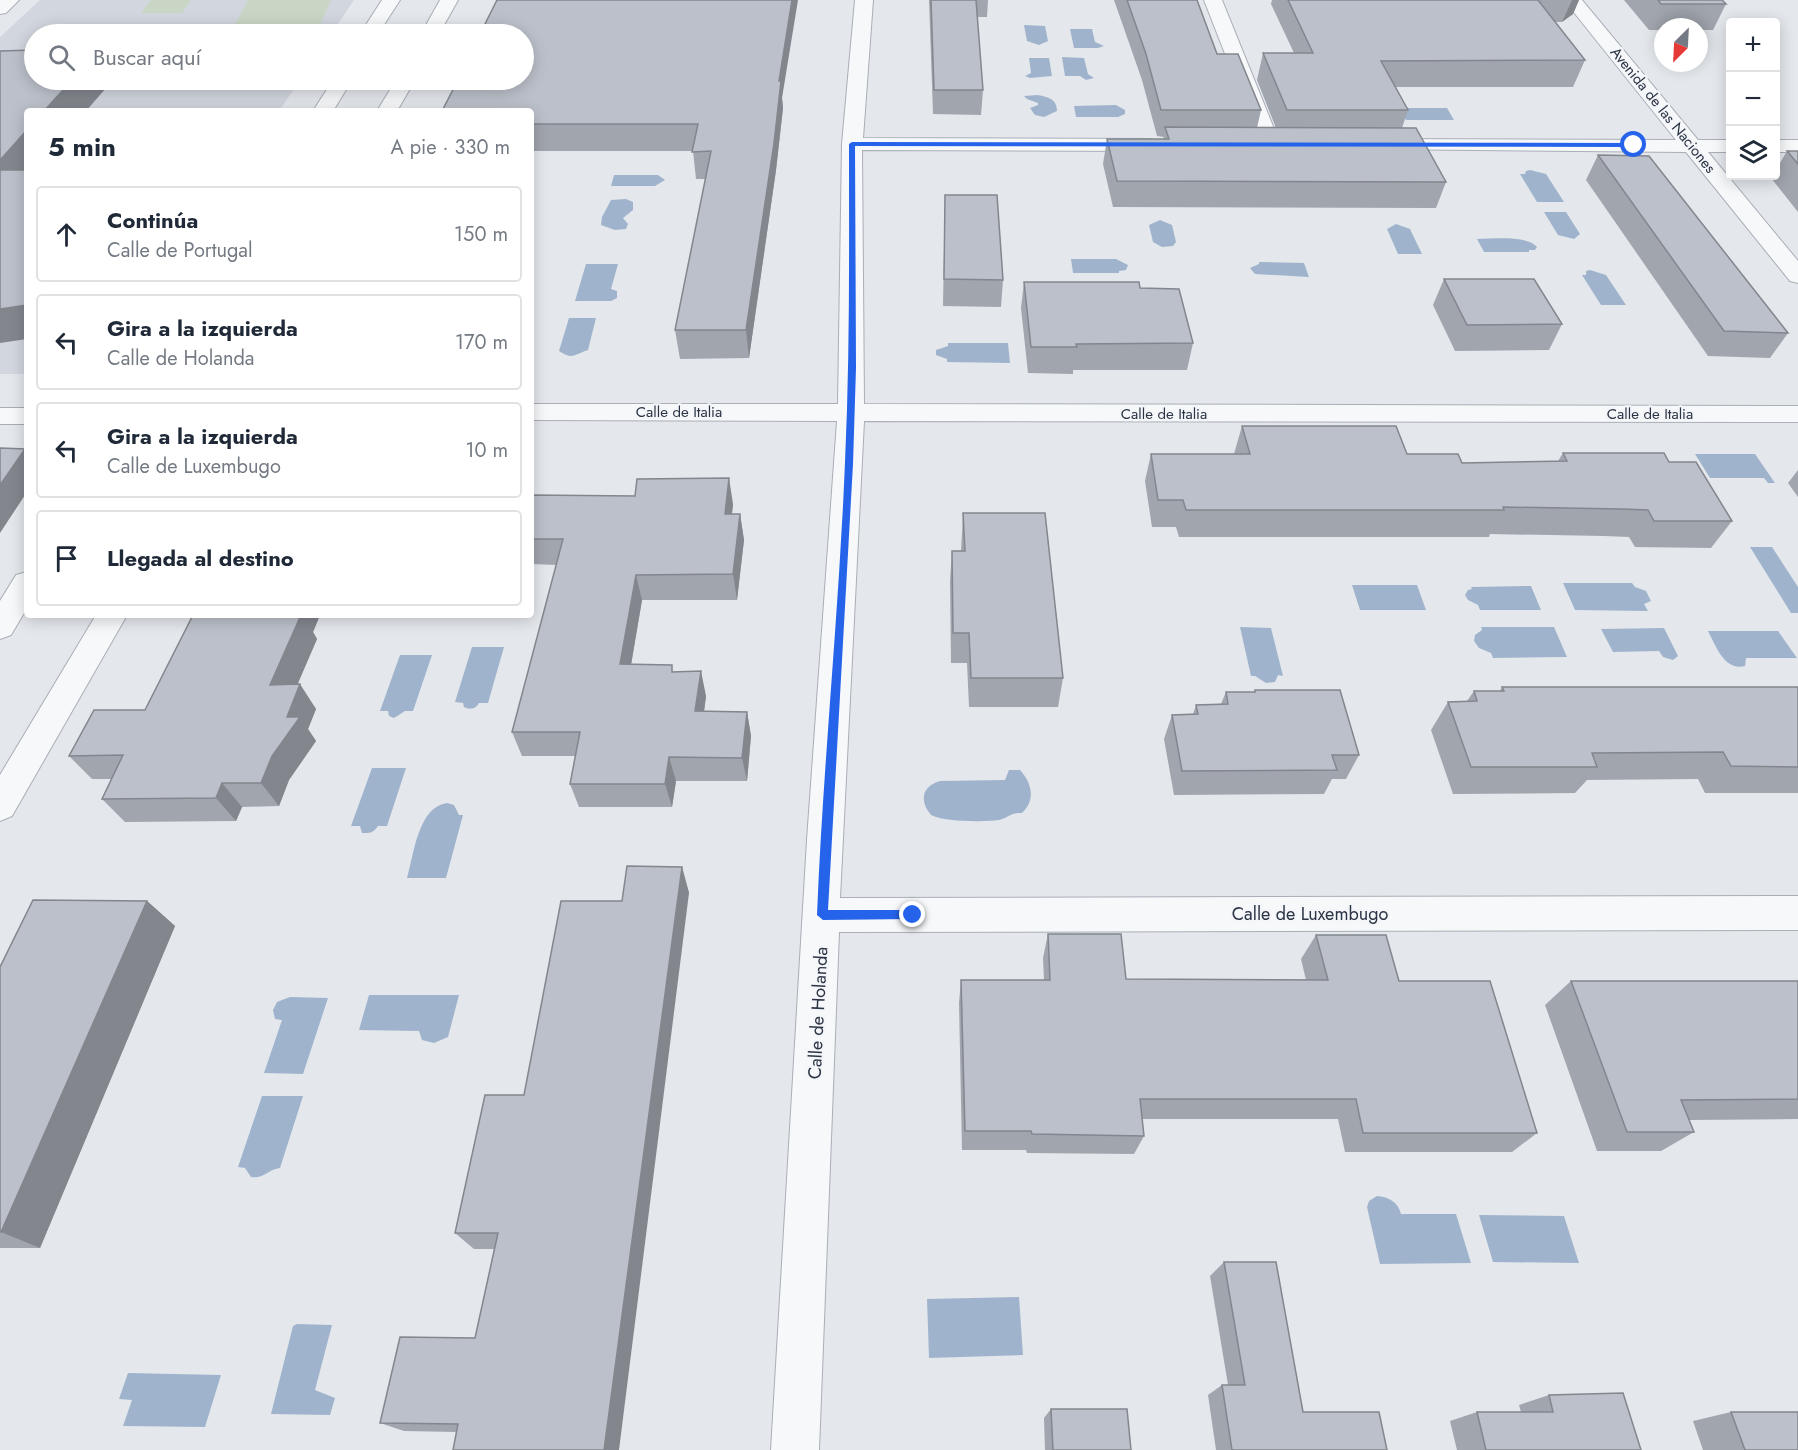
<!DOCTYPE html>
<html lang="es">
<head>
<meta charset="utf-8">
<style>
	:root { --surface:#fff; --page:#f6f6f7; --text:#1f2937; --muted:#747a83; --line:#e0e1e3 }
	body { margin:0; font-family:Jost,sans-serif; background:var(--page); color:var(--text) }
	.controls { position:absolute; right:18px; top:18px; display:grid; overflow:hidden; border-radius:6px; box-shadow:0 3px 15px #0003 }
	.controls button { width:54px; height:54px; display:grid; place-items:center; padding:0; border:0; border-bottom:2px solid var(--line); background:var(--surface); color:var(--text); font:30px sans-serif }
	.compass { position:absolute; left:1654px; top:18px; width:54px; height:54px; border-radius:50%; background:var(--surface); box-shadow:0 3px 15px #0003; rotate:204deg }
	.stop { position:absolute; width:18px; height:18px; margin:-14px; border:4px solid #2563eb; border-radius:50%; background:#fff }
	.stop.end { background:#2563eb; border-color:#fff; box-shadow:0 2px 6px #0008 }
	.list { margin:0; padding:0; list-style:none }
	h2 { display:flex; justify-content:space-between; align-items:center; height:78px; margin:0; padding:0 24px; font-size:26px }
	h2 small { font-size:20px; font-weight:400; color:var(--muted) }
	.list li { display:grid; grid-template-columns:39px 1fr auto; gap:18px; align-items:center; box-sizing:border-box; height:96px; margin:0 12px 12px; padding:0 12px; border:2px solid var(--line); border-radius:6px }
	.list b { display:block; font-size:22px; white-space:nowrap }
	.list p { margin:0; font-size:20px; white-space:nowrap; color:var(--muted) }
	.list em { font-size:20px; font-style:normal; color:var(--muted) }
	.icon { flex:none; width:33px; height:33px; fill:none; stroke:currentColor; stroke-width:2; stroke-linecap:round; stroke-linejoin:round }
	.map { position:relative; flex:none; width:1798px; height:1450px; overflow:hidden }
	.search { position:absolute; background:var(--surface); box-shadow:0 3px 15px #0003; left:24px; top:24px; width:510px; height:66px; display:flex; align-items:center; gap:15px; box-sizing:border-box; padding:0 21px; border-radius:33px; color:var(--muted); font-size:22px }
	.panel { position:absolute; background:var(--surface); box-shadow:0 3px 15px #0003; left:24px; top:108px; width:510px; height:510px; border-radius:6px }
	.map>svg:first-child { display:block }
</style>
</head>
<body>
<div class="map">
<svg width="1798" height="1450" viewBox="0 0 1798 1450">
	<rect width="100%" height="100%" fill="#e4e7ec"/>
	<path fill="#d2d6de" d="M 40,0 L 354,0 L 331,34 L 34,34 L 34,80 L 300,80 L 279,111 L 27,111 L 27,374 L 0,374 L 0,37 Z"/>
	<path fill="#c9d6c5" d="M 151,0 L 191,0 L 182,13 L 141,13 Z
		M 248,0 L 331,0 L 316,34 L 230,34 Z"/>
	<path fill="#9fb4cc" d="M 1024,25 L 1045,26 L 1048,41 L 1039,45 L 1027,41 Z
		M 1070,29 L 1092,29 L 1095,42 L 1104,46 L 1098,48 L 1074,48 Z
		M 1062,57 L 1084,58 L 1088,74 L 1094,78 L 1086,80 L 1080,76 L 1065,76 Z
		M 1029,58 L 1049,58 L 1052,76 L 1030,78 L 1025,76 L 1031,73 Z
		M 1038,95 C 1048,97 1057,99 1057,111 L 1044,117 L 1035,115 L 1030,108 L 1038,105 L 1038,103 L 1027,99 L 1024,96 Z
		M 1116,105 L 1125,110 L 1125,114 L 1118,117 L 1076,117 L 1074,106 Z
		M 1400,108 L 1447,108 L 1454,120 L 1406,120 Z
		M 1530,170 L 1546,174 L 1564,202 L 1537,202 L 1520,174 L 1525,174 L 1526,171 Z
		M 614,175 L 658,175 L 665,180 L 655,186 L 611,186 Z
		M 626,199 L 633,202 L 633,210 L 623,218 L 628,224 L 626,229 L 615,230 L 601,225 L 602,217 L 611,200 Z
		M 1544,212 L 1566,212 L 1580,234 L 1574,239 L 1558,235 Z
		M 1160,220 L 1172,225 L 1176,242 L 1173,246 L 1162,247 L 1153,242 L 1149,225 Z
		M 1396,224 L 1410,229 L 1422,254 L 1398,254 L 1387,229 Z
		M 1477,239 C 1494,239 1526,235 1537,247 L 1535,250 L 1529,250 L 1529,252 L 1484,252 Z
		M 1071,259 L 1116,259 L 1128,265 L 1126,270 L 1119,271 L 1119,273 L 1073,273 Z
		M 1259,262 L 1304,263 L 1309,277 L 1255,274 L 1250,268 L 1259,264 Z
		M 586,264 L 618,264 L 611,289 L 617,291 L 617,298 L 611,301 L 575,301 Z
		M 1590,270 L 1606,275 L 1626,305 L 1601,305 L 1582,275 L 1586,275 L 1586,271 Z
		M 569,318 L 596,318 L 588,350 C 573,355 573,360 559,351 Z
		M 948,343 L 1008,343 L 1010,363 L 947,362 L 947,359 L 936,355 L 936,350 L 948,346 Z
		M 1695,454 L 1755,454 L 1775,483 L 1768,483 L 1764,478 L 1710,478 Z
		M 1750,547 L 1772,547 L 1798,587 L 1798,613 L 1791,613 Z
		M 1563,583 L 1632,583 L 1635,587 L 1646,591 L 1651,601 L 1644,604 L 1648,611 L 1575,610 Z
		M 1352,585 L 1417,585 L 1426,610 L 1360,610 Z
		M 1531,586 L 1541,610 L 1480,610 L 1478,605 L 1468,600 L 1465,595 L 1468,590 L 1472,589 L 1471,587 Z
		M 1240,627 L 1271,628 L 1283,676 L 1278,675 L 1275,682 L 1266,683 L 1255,676 L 1251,676 Z
		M 1481,627 L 1554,627 L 1567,657 L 1493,658 L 1491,653 L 1479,648 L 1474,641 L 1475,635 L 1482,630 Z
		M 1664,628 L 1678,656 L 1673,660 L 1663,657 L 1659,651 L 1613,652 L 1601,629 Z
		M 1708,631 L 1778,631 L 1797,658 L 1746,658 L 1745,666 C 1724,671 1716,646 1708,631 Z
		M 472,647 L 504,647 L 488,703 L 479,703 C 476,709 470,710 464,707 L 463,703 L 455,702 Z
		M 400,655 L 432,655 L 413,711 L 405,711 L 394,718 L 389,716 L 388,711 L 380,711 Z
		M 372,768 L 406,768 L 387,826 L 378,826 C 374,833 369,833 362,833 L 360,826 L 351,826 Z
		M 1009,770 L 1020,770 C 1032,783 1036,800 1022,813 C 1011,812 1008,818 999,820 C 984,822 944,822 931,815 C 919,801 922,786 940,781 L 1005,780 Z
		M 447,803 L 454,805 L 459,815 L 463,815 L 446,878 L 407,878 C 414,854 418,807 447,803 Z
		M 369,995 L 459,995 L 448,1037 L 434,1043 L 422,1040 L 419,1031 L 359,1030 Z
		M 290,997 L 328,998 L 303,1074 L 264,1073 L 282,1020 L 275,1019 L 273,1010 L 277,1002 Z
		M 262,1096 L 303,1096 L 280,1168 C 269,1169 264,1179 251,1177 L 245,1168 L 238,1167 Z
		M 1377,1196 C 1389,1197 1398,1202 1401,1214 L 1456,1214 L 1471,1263 L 1380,1264 L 1367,1207 L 1369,1201 Z
		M 1479,1215 L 1564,1216 L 1579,1263 L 1493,1262 Z
		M 1019,1297 L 1023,1355 L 929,1358 L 927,1299 Z
		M 297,1324 L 332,1325 L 315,1390 L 335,1398 L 330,1415 L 271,1414 L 293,1326 Z
		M 128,1373 L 221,1375 L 205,1427 L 123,1426 L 132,1400 L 119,1399 Z"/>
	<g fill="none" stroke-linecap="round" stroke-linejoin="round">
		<g stroke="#a9aeb7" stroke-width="2">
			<path id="minor" d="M 0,0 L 19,0 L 6,13 L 0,14 Z
				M 382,0 L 400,0 L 378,34 L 360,34 Z
				M 440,0 L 458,0 L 439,34 L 421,34 Z
				M 855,0 L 873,0 L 863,138 L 1150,139 L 1157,141 L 1160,145 L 1157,149 L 1150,151 L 862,150 L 864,404 L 1798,406 L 1798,422 L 864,421 L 840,898 L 1798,896 L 1798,930 L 839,932 L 819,1450 L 771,1450 L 807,840 L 837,421 L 531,420 L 531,404 L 838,404 L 842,144 Z
				M 1204,0 L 1222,0 L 1281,146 L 1278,150 L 1271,152 L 1264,150 L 1261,146 Z
				M 1564,0 L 1582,0 L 1698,140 L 1730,140 L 1730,152 L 1708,152 L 1798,261 L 1798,283 L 1790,281 L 1686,152 L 1374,149 L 1371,145 L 1374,141 L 1381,139 L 1676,140 Z
				M 333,80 L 352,80 L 333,111 L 313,111 Z
				M 396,80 L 415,80 L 397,111 L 377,111 Z
				M 1776,140 L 1798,140 L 1798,152 L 1776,152 Z
				M 0,408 L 27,408 L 27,424 L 0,424 Z
				M 27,572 L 27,608 L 11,635 L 0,639 L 0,601 L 16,575 Z
				M 96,615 L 127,615 L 12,816 L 0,821 L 0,775 Z"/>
		</g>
		<use href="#minor" fill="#f7f8fa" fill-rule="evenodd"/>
	</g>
	<path fill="#a1a5ae" d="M 929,0 L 988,0 L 987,17 L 977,17 L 983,90 L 981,115 L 933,114 Z
		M 1114,0 L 1197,0 L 1217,54 L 1261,110 L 1257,128 L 1276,128 L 1257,80 L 1263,53 L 1294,53 L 1271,4 L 1272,0 L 1579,0 L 1573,14 L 1562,22 L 1555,22 L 1585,60 L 1573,87 L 1396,87 L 1408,110 L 1402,128 L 1446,182 L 1436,208 L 1113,207 L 1103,164 L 1107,139 L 1163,139 L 1164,137 L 1157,136 L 1142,80 Z
		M 1624,0 L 1722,0 L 1726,4 L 1713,30 L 1699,30 L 1699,27 L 1663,27 L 1663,30 L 1649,30 Z
		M 782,98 L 783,108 L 776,170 L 749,358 L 680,359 L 675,330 L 706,179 L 696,179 L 693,151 L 531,151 L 531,111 Z
		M 1787,151 L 1798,151 L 1798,212 L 1771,178 L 1772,176 L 1776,176 L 1776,170 Z
		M 1598,155 L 1788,333 L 1770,358 L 1708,356 L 1586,180 Z
		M 945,195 L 1003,280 L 1001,307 L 943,306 Z
		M 1444,279 L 1562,324 L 1549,350 L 1455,351 L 1433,305 Z
		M 1024,282 L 1140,288 L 1193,343 L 1187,370 L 1073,370 L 1073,374 L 1028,373 L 1021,308 Z
		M 1242,426 L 1462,463 L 1558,461 L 1563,453 L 1669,462 L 1732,521 L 1711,548 L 1635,547 L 1629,537 L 1604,536 L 1490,534 L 1489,537 L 1179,537 L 1176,527 L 1152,527 L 1145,481 L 1151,454 L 1234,454 Z
		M 1798,470 L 1798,497 L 1788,483 Z
		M 531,495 L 733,504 L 732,514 L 740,514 L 744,540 L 737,600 L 642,600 L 631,664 L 674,672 L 706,696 L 704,711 L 747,712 L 751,736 L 747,781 L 676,781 L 672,807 L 579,807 L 570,784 L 575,756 L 522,756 L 512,732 L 557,565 L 531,564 Z
		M 963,513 L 1063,678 L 1058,707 L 969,707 L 967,663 L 951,663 L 950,581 L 952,551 L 961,551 Z
		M 193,615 L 320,615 L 313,632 L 317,639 L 297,684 L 316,709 L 308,729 L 316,741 L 289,780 L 279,806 L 242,807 L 236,821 L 125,822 L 102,799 L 111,779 L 92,779 L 69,756 L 145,710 Z
		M 1502,687 L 1798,687 L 1798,793 L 1705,793 L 1698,779 L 1587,780 L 1575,793 L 1453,794 L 1431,730 L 1448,702 L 1467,701 L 1474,691 L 1500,691 Z
		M 1255,690 L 1359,755 L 1346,779 L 1332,779 L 1324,794 L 1174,795 L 1164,739 L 1172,715 L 1193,714 L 1196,705 L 1221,704 L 1226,692 L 1254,692 Z
		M 682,867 L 689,893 L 456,1432 L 404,1431 L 380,1423 L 475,1338 L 494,1249 L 474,1249 L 455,1233 L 622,901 Z
		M 147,901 L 175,926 L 40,1248 L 0,1248 L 0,967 Z
		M 1048,934 L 1126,979 L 1306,980 L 1301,959 L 1316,935 L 1399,981 L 1537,1133 L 1512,1152 L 1345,1152 L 1338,1119 L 1142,1119 L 1144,1136 L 1134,1154 L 1027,1153 L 1026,1150 L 962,1150 L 959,1003 L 961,980 L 1044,980 L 1043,958 Z
		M 1571,981 L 1798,981 L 1798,1119 L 1689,1120 L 1694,1132 L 1661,1151 L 1597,1151 L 1545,1005 Z
		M 1224,1262 L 1303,1412 L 1387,1450 L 1216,1450 L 1208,1395 L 1222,1385 L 1228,1385 L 1210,1276 Z
		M 1549,1395 L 1641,1450 L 1457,1450 L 1450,1421 L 1477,1412 L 1521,1412 L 1519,1405 Z
		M 1051,1409 L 1131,1450 L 1045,1450 L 1044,1418 Z
		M 1731,1412 L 1798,1450 L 1703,1450 L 1693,1421 Z"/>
	<path fill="#83868d" d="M 792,0 L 798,0 L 782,98 L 783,108 L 776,170 L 749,358 L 746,330 L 779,81 Z
		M 1572,0 L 1579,0 L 1573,14 L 1562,22 Z
		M 72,80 L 113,80 L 86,111 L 44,111 Z
		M 27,130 L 27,181 L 0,183 L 0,160 Z
		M 27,305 L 27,339 L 0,343 L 0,309 Z
		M 25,449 L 27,451 L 27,492 L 0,533 L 0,485 Z
		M 729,478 L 733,504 L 729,540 L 725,514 Z
		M 740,514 L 744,540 L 737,600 L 733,574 Z
		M 636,575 L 642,600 L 627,689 L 620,664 Z
		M 295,615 L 320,615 L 313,632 L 317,639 L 287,709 L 270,685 Z
		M 701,671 L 706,696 L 701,735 L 695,711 Z
		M 300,684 L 316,709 L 308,729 L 316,741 L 289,780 L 279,806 L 261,783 Z
		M 747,712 L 751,736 L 747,781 L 742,758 Z
		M 669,757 L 676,781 L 672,807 L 665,784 Z
		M 222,783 L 242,807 L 236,821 L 216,798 Z
		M 682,867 L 689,893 L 619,1450 L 604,1450 Z
		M 147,901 L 175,926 L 40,1248 L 1,1232 Z"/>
	<path fill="#bbc0ca" stroke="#83868d" stroke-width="1.5" d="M 497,0 L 792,0 L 779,81 L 781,81 L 774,143 L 746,330 L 675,330 L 711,151 L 692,152 L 698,124 L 531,124 L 531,111 L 442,111 L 458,80 L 524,80 L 524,34 L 480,34 Z
		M 931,0 L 976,0 L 983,90 L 934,90 Z
		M 1127,0 L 1197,0 L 1217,54 L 1238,54 L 1261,110 L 1161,110 L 1146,54 Z
		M 1288,0 L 1538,0 L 1585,60 L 1381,61 L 1408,110 L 1287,110 L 1263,53 L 1313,53 Z
		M 1658,0 L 1722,0 L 1726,4 L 1661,4 Z
		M 34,50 L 34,80 L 72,80 L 44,111 L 27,111 L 27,130 L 0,160 L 0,51 Z
		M 1165,127 L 1416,128 L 1446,182 L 1117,181 L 1107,139 L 1169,139 Z
		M 1787,151 L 1798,151 L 1798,164 Z
		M 1598,155 L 1649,156 L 1788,333 L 1724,331 Z
		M 0,170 L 27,170 L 27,305 L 0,309 Z
		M 945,195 L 997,195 L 1003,280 L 944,279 Z
		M 1444,279 L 1534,279 L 1562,324 L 1467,325 Z
		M 1024,282 L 1139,282 L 1140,288 L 1179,289 L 1193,343 L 1076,344 L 1077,347 L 1031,347 Z
		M 1242,426 L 1396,426 L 1407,454 L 1458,454 L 1462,463 L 1567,461 L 1563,453 L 1664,453 L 1669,462 L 1696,462 L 1732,521 L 1654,521 L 1648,510 L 1621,509 L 1503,507 L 1504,510 L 1186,510 L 1183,500 L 1158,500 L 1151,454 L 1250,454 Z
		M 0,448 L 25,449 L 0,485 Z
		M 729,478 L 725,514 L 740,514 L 733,574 L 636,575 L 620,664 L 672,665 L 672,672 L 701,671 L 695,711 L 747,712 L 742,758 L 669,757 L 665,784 L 570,784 L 580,732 L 512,732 L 563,539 L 531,539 L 531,495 L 635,496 L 637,479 Z
		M 963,513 L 1045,513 L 1063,678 L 971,678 L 969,633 L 953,633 L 952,551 L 965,551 Z
		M 193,615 L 301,615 L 270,685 L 300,684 L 287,717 L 300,717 L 272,756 L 261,783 L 222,783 L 216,798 L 102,799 L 123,755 L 69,756 L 94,710 L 145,710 Z
		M 1502,687 L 1798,687 L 1798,767 L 1731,766 L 1723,752 L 1592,753 L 1597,767 L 1471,767 L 1448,702 L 1477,701 L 1474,691 L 1504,691 Z
		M 1255,690 L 1340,690 L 1359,755 L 1332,755 L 1337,770 L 1182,771 L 1172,715 L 1198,714 L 1196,705 L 1228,704 L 1226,692 L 1255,692 Z
		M 627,866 L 682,867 L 604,1450 L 453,1450 L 458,1424 L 380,1423 L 400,1337 L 475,1338 L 498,1233 L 455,1233 L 485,1095 L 524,1095 L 561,901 L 622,901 Z
		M 33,900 L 147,901 L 1,1232 L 0,1232 L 0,967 Z
		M 1048,934 L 1121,934 L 1126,979 L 1328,980 L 1316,935 L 1386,935 L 1399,981 L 1490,981 L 1537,1133 L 1363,1133 L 1356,1099 L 1140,1099 L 1144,1136 L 1032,1134 L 1031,1131 L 965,1131 L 961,980 L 1050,980 Z
		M 1571,981 L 1798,981 L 1798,1099 L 1681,1100 L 1694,1132 L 1627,1132 Z
		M 1224,1262 L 1276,1262 L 1303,1412 L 1379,1412 L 1387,1450 L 1232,1450 L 1222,1385 L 1245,1385 Z
		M 1623,1393 L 1641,1450 L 1486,1450 L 1477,1412 L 1553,1412 L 1549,1395 Z
		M 1051,1409 L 1127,1409 L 1131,1450 L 1053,1450 Z
		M 1731,1412 L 1798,1412 L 1798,1450 L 1745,1450 Z"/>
	<path fill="#2563eb" d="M 852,142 L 1634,143 L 1637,145 L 1634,147 L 855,146 L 856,368 L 853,464 L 828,910 L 913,910 L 919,915 L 913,919 L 823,920 L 817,915 C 823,764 839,613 845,462 C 850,356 849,250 849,144 Z"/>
	<g text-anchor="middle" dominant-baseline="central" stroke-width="4.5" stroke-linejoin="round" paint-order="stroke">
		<g font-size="15" fill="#2b3445" stroke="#f4f6f9">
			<text transform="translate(1663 110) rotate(51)">Avenida de las Naciones</text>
			<text x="679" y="412">Calle de Italia</text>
			<text x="1164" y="414">Calle de Italia</text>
			<text x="1650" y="414">Calle de Italia</text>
		</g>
		<g font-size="18" fill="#2b3445" stroke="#f4f6f9">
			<text x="1310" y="914">Calle de Luxembugo</text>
			<text transform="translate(818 1013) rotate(-87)">Calle de Holanda</text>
		</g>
	</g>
</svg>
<div class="controls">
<button>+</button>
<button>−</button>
<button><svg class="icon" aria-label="layers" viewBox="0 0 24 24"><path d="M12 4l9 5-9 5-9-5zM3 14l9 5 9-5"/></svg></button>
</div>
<svg class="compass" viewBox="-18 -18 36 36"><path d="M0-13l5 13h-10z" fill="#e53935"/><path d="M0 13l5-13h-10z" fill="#747a83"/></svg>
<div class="stop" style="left:1634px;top:145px"></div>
<div class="stop end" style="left:913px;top:915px"></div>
<div class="search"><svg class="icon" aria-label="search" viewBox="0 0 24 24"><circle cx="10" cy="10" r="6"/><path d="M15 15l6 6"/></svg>Buscar aquí</div>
<section class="panel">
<h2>5 min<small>A pie · 330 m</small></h2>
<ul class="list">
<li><svg class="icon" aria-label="ahead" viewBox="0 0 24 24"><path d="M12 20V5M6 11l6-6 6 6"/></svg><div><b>Continúa</b><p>Calle de Portugal</p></div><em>150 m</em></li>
<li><svg class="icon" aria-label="left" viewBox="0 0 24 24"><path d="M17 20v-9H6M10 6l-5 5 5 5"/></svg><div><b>Gira a la izquierda</b><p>Calle de Holanda</p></div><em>170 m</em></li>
<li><svg class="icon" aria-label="left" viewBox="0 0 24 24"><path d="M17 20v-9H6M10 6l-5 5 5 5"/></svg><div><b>Gira a la izquierda</b><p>Calle de Luxembugo</p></div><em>10 m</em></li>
<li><svg class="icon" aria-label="arrive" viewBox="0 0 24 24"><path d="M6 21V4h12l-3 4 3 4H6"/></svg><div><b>Llegada al destino</b></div></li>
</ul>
</section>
</div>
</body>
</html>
